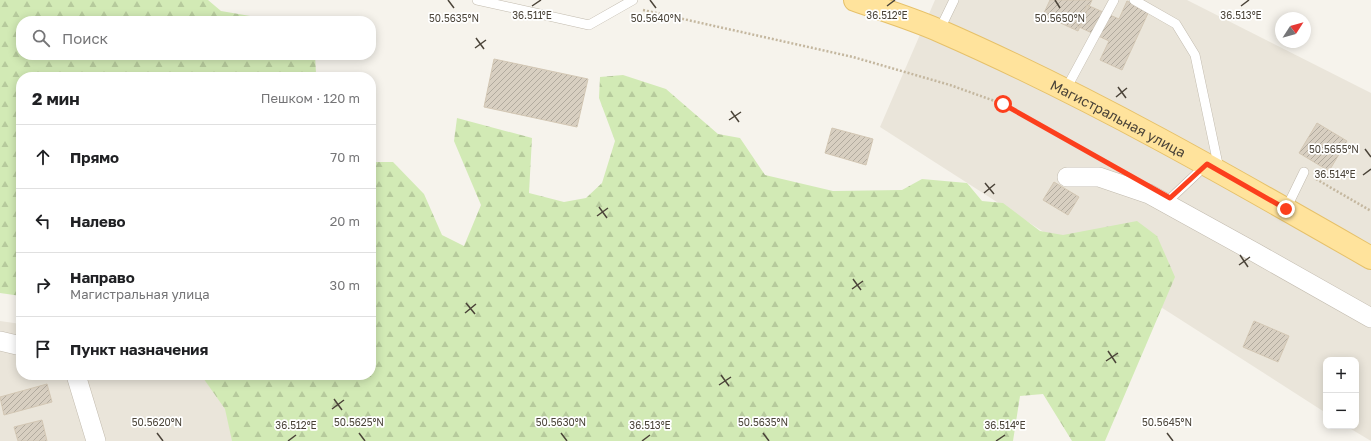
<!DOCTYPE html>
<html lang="ru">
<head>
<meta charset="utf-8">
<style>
	:root { --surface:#fff; --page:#f2f2f2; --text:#202124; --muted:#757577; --line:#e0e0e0 }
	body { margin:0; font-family:"Golos Text",sans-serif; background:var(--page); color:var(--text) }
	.controls { position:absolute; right:12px; bottom:12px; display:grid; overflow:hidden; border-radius:8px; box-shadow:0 2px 10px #0003 }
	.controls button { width:36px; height:36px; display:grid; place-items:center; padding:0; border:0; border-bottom:1px solid var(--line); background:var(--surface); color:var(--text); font:20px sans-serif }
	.compass { position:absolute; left:1275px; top:12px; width:36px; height:36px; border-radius:50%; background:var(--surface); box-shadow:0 2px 10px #0003; rotate:54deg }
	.stop { position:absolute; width:12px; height:12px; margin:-9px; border:3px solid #fc3f1d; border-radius:50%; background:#fff }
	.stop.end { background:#fc3f1d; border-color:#fff; box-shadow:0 1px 4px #0008 }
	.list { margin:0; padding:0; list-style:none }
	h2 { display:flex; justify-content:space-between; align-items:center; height:52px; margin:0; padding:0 16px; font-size:17px }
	h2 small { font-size:13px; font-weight:400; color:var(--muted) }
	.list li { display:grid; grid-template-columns:26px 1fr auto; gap:12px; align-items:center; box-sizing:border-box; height:64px; padding:0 16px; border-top:1px solid var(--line) }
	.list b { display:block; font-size:15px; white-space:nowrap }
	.list p { margin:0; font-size:13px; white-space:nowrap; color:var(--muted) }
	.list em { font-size:13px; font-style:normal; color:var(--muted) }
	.icon { flex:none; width:22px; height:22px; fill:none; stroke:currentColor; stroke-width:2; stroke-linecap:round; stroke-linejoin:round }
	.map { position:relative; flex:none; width:1371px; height:441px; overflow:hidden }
	.search { position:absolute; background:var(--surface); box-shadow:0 2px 10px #0003; left:16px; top:16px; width:360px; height:44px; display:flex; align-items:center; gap:10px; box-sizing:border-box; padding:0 14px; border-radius:16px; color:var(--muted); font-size:15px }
	.panel { position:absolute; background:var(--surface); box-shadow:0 2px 10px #0003; left:16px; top:72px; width:360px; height:308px; border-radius:16px }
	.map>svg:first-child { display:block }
</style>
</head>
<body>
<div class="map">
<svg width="1371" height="441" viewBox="0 0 1371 441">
	<defs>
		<pattern id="forest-firs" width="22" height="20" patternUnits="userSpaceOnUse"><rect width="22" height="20" fill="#d2eab5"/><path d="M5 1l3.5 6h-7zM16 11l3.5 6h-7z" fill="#b6ca9c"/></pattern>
		<pattern id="building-hatch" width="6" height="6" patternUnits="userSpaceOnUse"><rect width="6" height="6" fill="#d8cfc1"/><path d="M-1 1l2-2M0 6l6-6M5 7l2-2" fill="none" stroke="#b1aa9e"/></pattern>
	</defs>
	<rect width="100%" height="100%" fill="#f6f3ec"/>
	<path fill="#eae5da" d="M 935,0 L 1187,0 L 1371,93 L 1371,441 L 1346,426 L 1356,426 L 1356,360 L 1326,360 L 1326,413 L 880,127 Z
		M 0,321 L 21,324 L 21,375 L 200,375 L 314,441 L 0,441 Z"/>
	<path fill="url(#forest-firs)" d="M 0,0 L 208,0 L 221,11 L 279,21 L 21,21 L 21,55 L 315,55 L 316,73 L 315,77 L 21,77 L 21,296 L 0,293 Z
		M 623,75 L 666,89 L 718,134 L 740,138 L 765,175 L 833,191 L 902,190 L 922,179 L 967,183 L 982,201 L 1003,203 L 1040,231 L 1063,235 L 1137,221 L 1157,236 L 1175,277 L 1105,441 L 1072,441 L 1043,394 L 1020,396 L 1013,441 L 232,441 L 225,409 L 201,375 L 371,375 L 371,162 L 393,162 L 424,194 L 442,235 L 464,246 L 481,205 L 454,141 L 457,118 L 532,138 L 529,193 L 564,202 L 586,198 L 602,183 L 615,141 L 599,98 L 600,77 Z"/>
	<path fill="url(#building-hatch)" stroke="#d3c7b4" d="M 1050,0 L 1092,0 L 1078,31 L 1043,15 Z
		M 1127,1 L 1149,11 L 1122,70 L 1100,60 L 1109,41 L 1077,26 L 1087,5 L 1119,19 Z
		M 494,59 L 588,79 L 577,127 L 484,107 Z
		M 1317,123 L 1347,141 L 1329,171 L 1299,153 Z
		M 832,128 L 873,139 L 866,165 L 825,153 Z
		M 1054,182 L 1079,197 L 1068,215 L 1043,200 Z
		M 1254,321 L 1289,336 L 1278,362 L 1243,347 Z
		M 47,384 L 52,402 L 4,415 L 0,397 Z
		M 42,420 L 47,441 L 18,441 L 14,427 Z"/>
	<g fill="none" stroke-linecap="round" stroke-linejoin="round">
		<g stroke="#c2bbae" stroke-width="10">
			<path id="service" d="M 477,0 L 589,25 L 633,0
				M 1134,0 L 1176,24 L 1195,55 L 1219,169
				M 939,31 L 954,0
				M 1066,89 L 1114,0
				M 1166,204 L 1171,198 L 1206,165
				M 1286,209 L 1304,172"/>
		</g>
		<g stroke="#c2bbae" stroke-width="20">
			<path id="minor" d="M 1067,177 L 1099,177 L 1149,194 L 1256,253 L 1371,318
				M 0,341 L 21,346
				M 76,375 L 96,441"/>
		</g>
		<g stroke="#e6c16a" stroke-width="24">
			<g id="primary">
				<path id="s1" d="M 855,0 C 883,10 913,19 940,31 C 1089,96 1230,177 1371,258"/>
			</g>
		</g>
		<path stroke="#c4b79f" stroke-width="2.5" stroke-dasharray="2 2" stroke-linecap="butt" d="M 643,10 L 853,57 L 950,85 L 1003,104 L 1098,157
			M 1316,179 L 1371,211"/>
		<use href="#service" stroke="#fff" stroke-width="9"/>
		<use href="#minor" stroke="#fff" stroke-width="19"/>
		<use href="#primary" stroke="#ffe39c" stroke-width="22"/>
	</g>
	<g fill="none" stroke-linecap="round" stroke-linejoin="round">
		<path stroke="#fc3f1d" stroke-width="5" d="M 1003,104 L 1170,198 L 1207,164 L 1286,209"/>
	</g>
	<path fill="none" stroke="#4b4439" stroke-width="1.5" d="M 448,0 L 454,8M 650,0 L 656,8M 1055,0 L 1060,8M 532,6 L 541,0M 887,6 L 895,0M 1241,6 L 1249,0M 476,38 L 484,49M 475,48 L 486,40M 1118,87 L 1126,98M 1116,97 L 1127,88M 731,111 L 739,122M 729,120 L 741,112M 1365,149 L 1371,157M 1363,175 L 1371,169M 985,183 L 994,194M 984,193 L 995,184M 599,207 L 607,218M 597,216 L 608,208M 1240,255 L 1248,267M 1239,265 L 1250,257M 853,279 L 861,290M 852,289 L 863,281M 466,303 L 475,314M 465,313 L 476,304M 1108,351 L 1116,363M 1106,361 L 1118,353M 721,375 L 729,386M 719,385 L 731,377M 334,399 L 342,410M 332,409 L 344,400M 157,433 L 163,441M 359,433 L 365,441M 561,433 L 567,441M 763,433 L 769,441M 1167,433 L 1173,441M 288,441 L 296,435M 642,441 L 650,435M 996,441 L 1005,435"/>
	<g text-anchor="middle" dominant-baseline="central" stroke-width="3.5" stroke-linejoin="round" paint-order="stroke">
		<g font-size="14" fill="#4b4439" stroke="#fff">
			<text stroke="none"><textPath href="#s1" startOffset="289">Магистральная улица</textPath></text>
		</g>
	</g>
	<g font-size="10" text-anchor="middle" fill="#4b4439" stroke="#fff" stroke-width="3.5" stroke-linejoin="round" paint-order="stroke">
		<text x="1241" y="19">36.513°E</text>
		<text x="532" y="19">36.511°E</text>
		<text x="887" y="19">36.512°E</text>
		<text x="454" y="22">50.5635°N</text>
		<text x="656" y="22">50.5640°N</text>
		<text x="1060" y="22">50.5650°N</text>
		<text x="1334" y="153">50.5655°N</text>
		<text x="1335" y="178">36.514°E</text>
		<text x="157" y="426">50.5620°N</text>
		<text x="359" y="426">50.5625°N</text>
		<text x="561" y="426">50.5630°N</text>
		<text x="763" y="426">50.5635°N</text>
		<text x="1167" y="426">50.5645°N</text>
		<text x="296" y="429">36.512°E</text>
		<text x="650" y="429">36.513°E</text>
		<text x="1005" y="429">36.514°E</text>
	</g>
</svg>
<div class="controls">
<button>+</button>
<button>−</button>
</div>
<svg class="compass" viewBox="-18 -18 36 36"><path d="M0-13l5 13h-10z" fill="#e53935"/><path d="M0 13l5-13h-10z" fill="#757577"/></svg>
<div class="stop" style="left:1003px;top:104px"></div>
<div class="stop end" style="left:1286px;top:209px"></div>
<div class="search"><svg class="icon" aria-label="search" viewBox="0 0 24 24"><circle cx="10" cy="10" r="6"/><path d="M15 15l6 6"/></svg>Поиск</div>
<section class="panel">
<h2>2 мин<small>Пешком · 120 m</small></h2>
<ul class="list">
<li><svg class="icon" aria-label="ahead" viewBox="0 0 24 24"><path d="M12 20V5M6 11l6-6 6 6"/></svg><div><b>Прямо</b></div><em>70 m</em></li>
<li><svg class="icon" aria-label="left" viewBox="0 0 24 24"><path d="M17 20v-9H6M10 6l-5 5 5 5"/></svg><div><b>Налево</b></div><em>20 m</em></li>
<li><svg class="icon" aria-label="right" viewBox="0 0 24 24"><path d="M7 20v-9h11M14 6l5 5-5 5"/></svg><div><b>Направо</b><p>Магистральная улица</p></div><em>30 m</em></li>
<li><svg class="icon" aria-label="arrive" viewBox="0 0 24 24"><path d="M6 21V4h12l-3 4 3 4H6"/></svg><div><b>Пункт назначения</b></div></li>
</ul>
</section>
</div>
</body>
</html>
